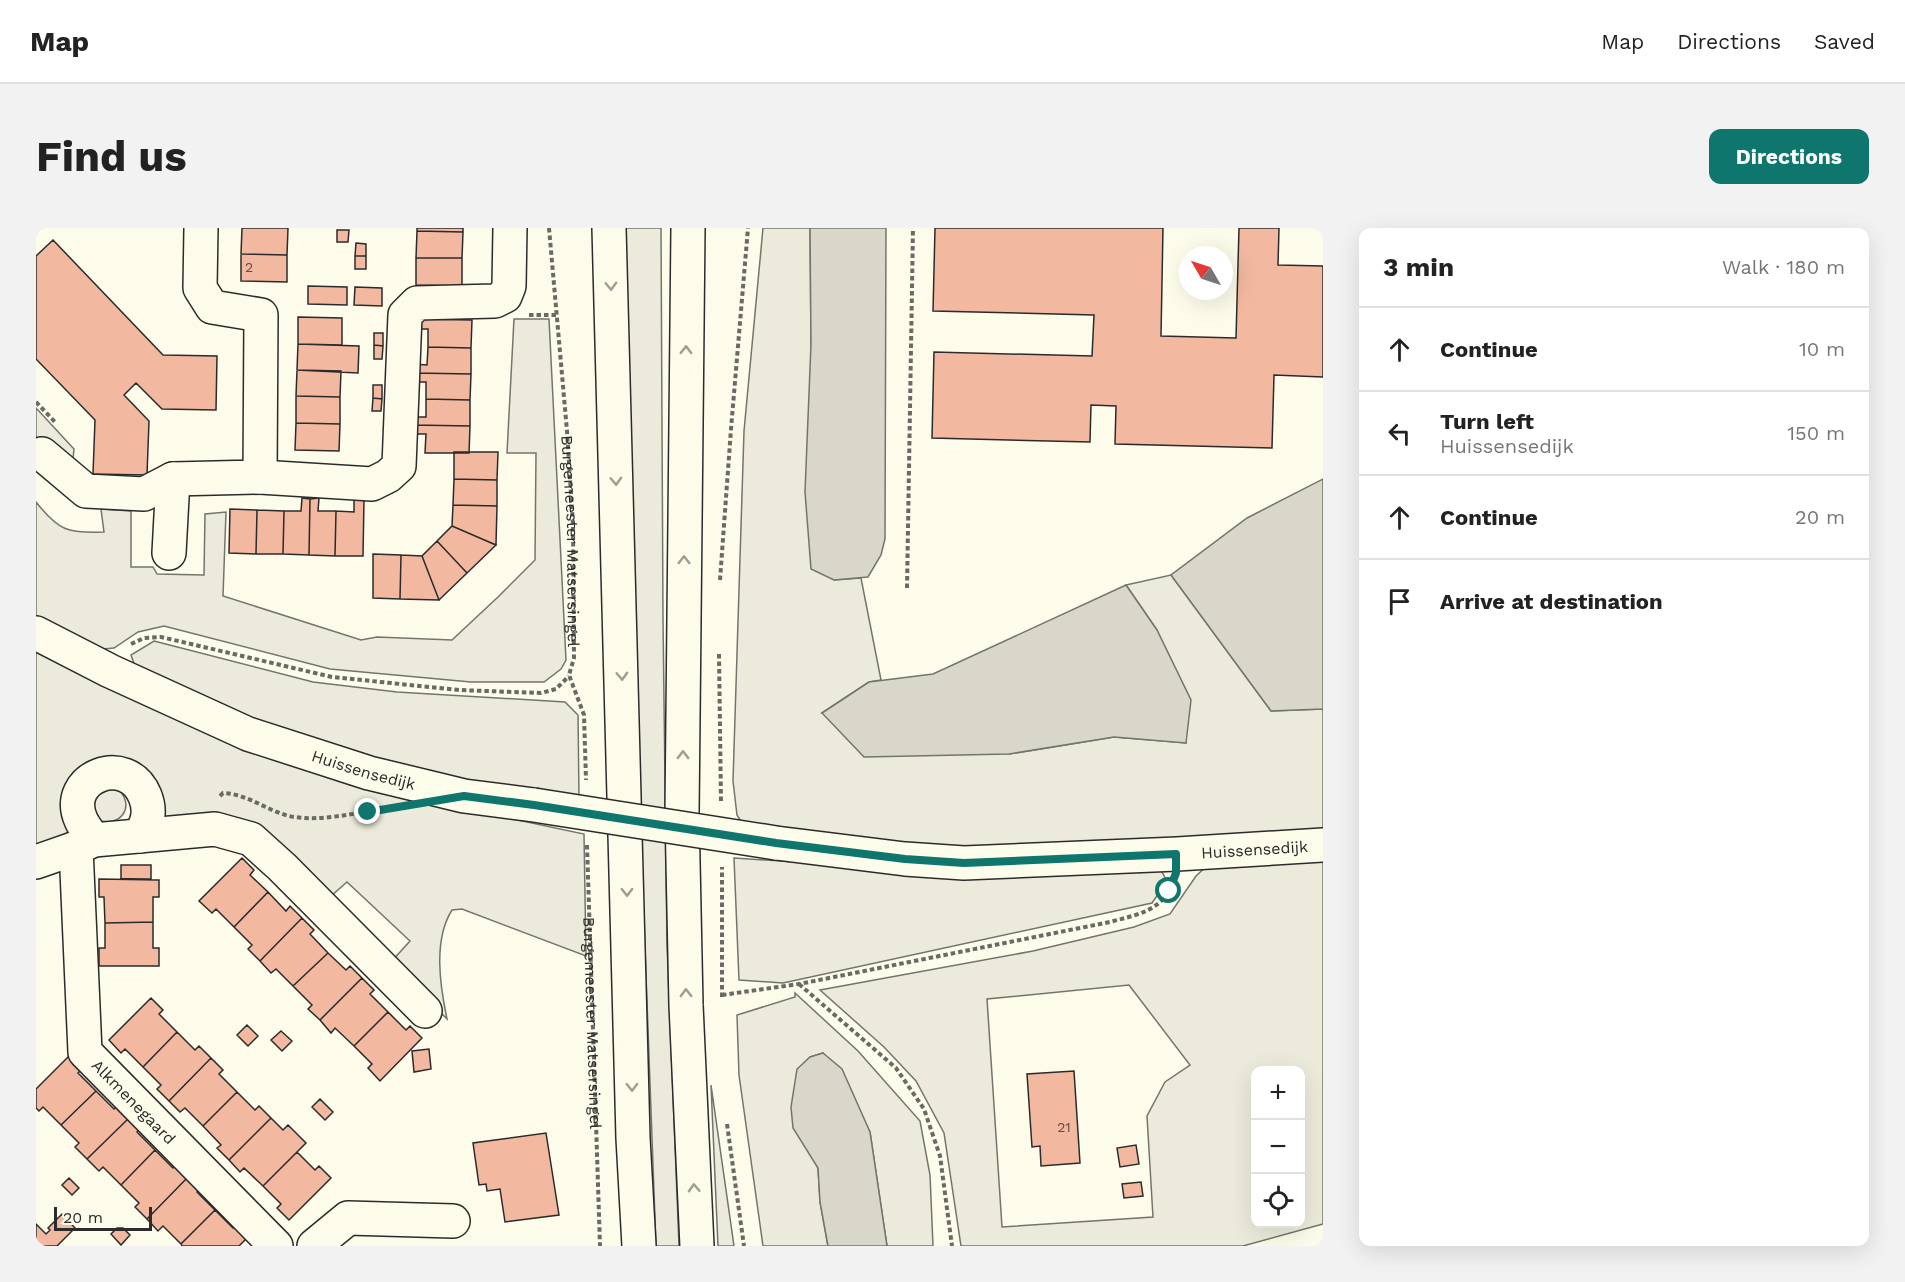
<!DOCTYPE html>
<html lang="en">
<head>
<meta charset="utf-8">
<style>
	:root { --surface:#fff; --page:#f2f2f2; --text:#222; --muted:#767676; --line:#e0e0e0; --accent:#0f766e }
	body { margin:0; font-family:"Work Sans",sans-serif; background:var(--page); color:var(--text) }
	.controls { position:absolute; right:18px; bottom:18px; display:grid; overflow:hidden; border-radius:12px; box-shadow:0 6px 24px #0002 }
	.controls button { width:54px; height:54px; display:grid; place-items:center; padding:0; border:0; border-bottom:2px solid var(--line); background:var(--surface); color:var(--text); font:30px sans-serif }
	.compass { position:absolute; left:1143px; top:18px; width:54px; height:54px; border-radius:50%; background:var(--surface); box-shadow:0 6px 24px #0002; rotate:309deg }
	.scale { position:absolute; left:18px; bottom:15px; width:98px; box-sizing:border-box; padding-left:6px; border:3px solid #2b2b2b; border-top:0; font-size:16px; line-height:21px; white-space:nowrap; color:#2b2b2b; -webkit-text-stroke:4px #fdfbea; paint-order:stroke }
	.stop { position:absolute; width:18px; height:18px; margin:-14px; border:4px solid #0f766e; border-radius:50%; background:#fff }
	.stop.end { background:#0f766e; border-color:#fff; box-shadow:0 2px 6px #0008 }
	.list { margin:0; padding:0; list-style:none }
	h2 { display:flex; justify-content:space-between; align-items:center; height:78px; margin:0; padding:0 24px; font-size:26px }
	h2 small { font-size:20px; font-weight:400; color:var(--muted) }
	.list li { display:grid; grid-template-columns:39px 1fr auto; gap:18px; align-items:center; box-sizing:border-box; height:84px; padding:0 24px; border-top:2px solid var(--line) }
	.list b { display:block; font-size:22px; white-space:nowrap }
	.list p { margin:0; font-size:20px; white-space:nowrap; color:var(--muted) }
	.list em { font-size:20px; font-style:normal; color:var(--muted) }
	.icon { flex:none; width:33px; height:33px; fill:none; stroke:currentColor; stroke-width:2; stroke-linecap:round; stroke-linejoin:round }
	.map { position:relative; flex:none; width:1287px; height:1018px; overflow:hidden; border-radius:12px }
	header { display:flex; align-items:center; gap:36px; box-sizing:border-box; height:84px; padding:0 30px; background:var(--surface); border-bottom:2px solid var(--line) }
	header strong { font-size:28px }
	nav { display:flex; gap:33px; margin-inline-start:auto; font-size:21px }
	.intro { display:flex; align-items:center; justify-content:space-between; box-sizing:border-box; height:144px; padding:0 36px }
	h1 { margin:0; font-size:42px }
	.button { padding:15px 27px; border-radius:12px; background:var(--accent); color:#fff; font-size:21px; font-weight:700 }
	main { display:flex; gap:36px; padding:0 36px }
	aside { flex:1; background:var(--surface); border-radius:12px; box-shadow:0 6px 24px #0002 }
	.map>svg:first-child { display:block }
</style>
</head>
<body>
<header>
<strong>Map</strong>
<nav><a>Map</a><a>Directions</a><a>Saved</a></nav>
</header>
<div class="intro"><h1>Find us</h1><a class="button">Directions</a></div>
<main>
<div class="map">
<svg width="1287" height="1018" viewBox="0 0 1287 1018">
	<rect width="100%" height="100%" fill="#fdfbea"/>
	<path fill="#ecebdb" stroke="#74746e" stroke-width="1.5" fill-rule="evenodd" d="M 589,0 L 625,0 L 627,391 L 631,717 L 643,1018 L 620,1018 L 605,611 Z
		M 727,0 L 774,0 L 775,116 L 798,352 L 825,350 L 845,452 L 833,454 L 786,485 L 973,526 L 1078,509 L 1150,515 L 1121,402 L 1090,357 L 1135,347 L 1235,483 L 1287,481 L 1287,604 L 897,626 L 710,602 L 701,587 L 697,553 L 708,203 Z
		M 478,91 L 513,91 L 530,432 L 525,441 L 508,454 L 435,454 L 294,441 L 128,398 L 102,404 L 78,420 L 56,422 L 0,392 L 0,274 C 23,303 31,305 68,304 L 65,281 L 95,283 L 95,339 L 117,339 L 121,346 L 168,347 L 169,286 L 190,284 L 187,368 L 325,412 L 341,409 L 416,412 L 462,369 L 499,332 L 500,225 L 471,225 Z
		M 0,180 L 38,221 L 36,241 L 0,221 Z
		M 118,413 L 277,454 L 361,464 L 529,474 L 542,487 L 543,570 L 486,565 L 283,523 L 102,447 L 95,427 Z
		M 0,420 L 105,474 L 314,557 L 548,606 L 550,728 L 426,681 L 416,682 C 397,712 404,758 411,791 L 355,734 L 374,713 L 311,654 L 295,668 L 256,634 L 118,592 L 79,532 L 25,616 L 0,624 Z
		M 67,559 L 83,562 C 100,580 83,600 61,592 L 55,570 Z
		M 1287,628 L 1287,996 L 1207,1018 L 925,1018 L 908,905 L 880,853 L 848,819 L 784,762 L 997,723 L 1098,699 L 1134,686 L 1160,648 L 1175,634 ZM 1093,757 L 1154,837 L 1129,854 L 1111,888 L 1117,989 L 966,999 L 951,771 ZM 1220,842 L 1264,842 L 1264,996 L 1220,996 Z
		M 698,630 L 775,635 L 1122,637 L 1131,653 L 1116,675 L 747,755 L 703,752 Z
		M 759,765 L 822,823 L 884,893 L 894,947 L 897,1018 L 851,1018 L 834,904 L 787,825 L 774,829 L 772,922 L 782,940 L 784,974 L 792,1018 L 727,1018 L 703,847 L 701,787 L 759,769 Z
		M 675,857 L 698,1018 L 682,1018 Z"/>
	<path fill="#d8d7c9" stroke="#74746e" stroke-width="1.5" d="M 774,0 L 850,0 L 849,311 L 845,327 L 832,349 L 798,352 L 775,341 L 769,264 L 775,116 Z
		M 1287,251 L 1287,481 L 1235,483 L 1135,347 L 1211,290 Z
		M 1090,357 L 1121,402 L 1155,472 L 1150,515 L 1078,509 L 973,526 L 828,529 L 786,485 L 833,454 L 897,446 Z
		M 787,825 L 806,841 L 834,904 L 851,1018 L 792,1018 L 784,974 L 782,940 L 757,900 L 755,879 L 761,841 L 774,829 Z"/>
	<path fill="#f2b8a0" stroke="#2b2b2b" stroke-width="1.5" d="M 206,0 L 252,0 L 251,27 L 205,26 Z
		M 381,0 L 427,0 L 427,4 L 381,3 Z
		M 899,0 L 1127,0 L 1125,108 L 1200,110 L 1203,0 L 1243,0 L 1242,37 L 1287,38 L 1287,149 L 1238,147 L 1236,220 L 1079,216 L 1080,178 L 1055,177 L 1054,214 L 896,210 L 898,124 L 1056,128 L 1058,87 L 897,83 Z
		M 301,2 L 313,2 L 312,14 L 301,14 Z
		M 381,3 L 427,4 L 426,30 L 380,30 Z
		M 17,12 L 127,127 L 181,128 L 180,182 L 126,181 L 100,155 L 88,167 L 113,193 L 111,247 L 57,246 L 59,192 L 0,131 L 0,28 Z
		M 320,15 L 330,16 L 330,28 L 319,28 Z
		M 205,26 L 251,27 L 251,54 L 205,53 Z
		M 319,28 L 330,28 L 330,41 L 319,41 Z
		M 380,30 L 426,30 L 426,58 L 380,57 Z
		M 272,58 L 311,59 L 311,77 L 272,76 Z
		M 319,59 L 346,60 L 346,78 L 318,77 Z
		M 262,89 L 306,90 L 306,117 L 262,116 Z
		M 379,91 L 436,92 L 435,120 L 392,119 L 392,101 L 379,101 Z
		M 338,105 L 347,105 L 347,118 L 338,117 Z
		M 262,116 L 323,118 L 322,145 L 261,142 Z
		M 338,117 L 347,118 L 346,131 L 338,131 Z
		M 392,119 L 435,120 L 435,146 L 378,145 L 378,136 L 391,137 Z
		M 261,142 L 305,143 L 304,169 L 260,168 Z
		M 378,145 L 435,146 L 434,172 L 390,171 L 390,154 L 378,154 Z
		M 337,157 L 346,157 L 346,171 L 337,170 Z
		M 260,168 L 304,169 L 304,196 L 260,195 Z
		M 337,170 L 346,171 L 345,183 L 336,183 Z
		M 390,171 L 434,172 L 434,198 L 377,197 L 377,189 L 390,189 Z
		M 260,195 L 304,196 L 303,223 L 259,222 Z
		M 377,197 L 434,198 L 433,225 L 389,225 L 390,206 L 377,206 Z
		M 418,224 L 462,224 L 461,252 L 418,251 Z
		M 418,251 L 461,252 L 461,278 L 417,277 Z
		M 266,270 L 274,271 L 273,327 L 247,326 L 248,283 L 265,283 Z
		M 283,270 L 282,283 L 300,283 L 299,328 L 273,327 L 274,271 Z
		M 318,271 L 328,271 L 327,328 L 299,328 L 300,283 L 318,284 Z
		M 417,277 L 461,278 L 460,317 L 416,298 Z
		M 194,281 L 221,282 L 220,326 L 193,325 Z
		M 221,282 L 248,283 L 247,326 L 220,326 Z
		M 416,298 L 460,317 L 431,345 L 401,313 Z
		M 401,313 L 431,345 L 403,372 L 386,328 Z
		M 337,326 L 365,327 L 364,371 L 337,370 Z
		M 365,327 L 386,328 L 403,372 L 364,371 Z
		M 206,630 L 218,642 L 214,647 L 232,664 L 198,699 L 180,681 L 176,685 L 163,673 Z
		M 85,637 L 115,637 L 115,651 L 85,651 Z
		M 63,651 L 123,652 L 123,669 L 117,669 L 117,694 L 69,695 L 68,669 L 63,669 Z
		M 232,664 L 250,683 L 254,678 L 266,690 L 224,733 L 212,721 L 216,717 L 198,699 Z
		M 266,690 L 278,702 L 274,706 L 292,725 L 257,758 L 240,741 L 235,745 L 224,733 Z
		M 117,694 L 117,720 L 123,720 L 123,738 L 63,738 L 63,720 L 69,720 L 69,695 Z
		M 292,725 L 310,742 L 314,738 L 326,750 L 284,792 L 272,781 L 276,777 L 257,758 Z
		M 326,750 L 338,762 L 334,766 L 352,784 L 318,818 L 299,800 L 295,805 L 284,792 Z
		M 115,770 L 127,782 L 123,786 L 141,804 L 107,839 L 89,821 L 85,825 L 73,812 Z
		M 352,784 L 370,802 L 374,798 L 386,810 L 344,853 L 332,840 L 336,836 L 318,818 Z
		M 211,797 L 222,808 L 212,818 L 201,807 Z
		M 245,803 L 256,813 L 246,823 L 235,812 Z
		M 141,804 L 159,822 L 163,818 L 175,830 L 133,873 L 121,861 L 125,857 L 107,839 Z
		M 393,821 L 395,841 L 378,844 L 376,823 Z
		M 33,828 L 46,841 L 42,845 L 60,863 L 25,897 L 7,879 L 3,883 L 0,880 L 0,861 Z
		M 175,830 L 187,842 L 183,846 L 201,864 L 167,898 L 149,880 L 144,884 L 133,873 Z
		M 1038,843 L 1044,935 L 1005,938 L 1004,918 L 996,919 L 991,846 Z
		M 60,863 L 78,881 L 82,877 L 94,889 L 51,931 L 39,919 L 43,915 L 25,897 Z
		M 201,864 L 219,882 L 223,878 L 235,890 L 193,932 L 181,920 L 185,917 L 167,898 Z
		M 284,871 L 297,884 L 289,892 L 276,879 Z
		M 94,889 L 105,900 L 101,904 L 119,922 L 85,957 L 67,939 L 63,943 L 51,931 Z
		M 235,890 L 247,902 L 252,897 L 270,915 L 227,958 L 208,940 L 204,944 L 193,932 Z
		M 510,905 L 523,987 L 469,994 L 464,961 L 451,963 L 450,956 L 443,957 L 437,915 Z
		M 1100,917 L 1103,936 L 1084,939 L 1081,920 Z
		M 119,922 L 137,940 L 141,936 L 153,948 L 111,991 L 99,979 L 103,975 L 85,957 Z
		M 261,924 L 279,942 L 283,938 L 295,950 L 253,992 L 241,980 L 245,976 L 227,958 Z
		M 153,948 L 165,960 L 161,964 L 179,982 L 145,1016 L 127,998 L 122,1003 L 111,991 Z
		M 33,950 L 43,960 L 36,967 L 26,957 Z
		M 1105,954 L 1107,968 L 1088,970 L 1086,956 Z
		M 179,982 L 197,1000 L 201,996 L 213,1008 L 203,1018 L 146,1018 L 145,1016 Z
		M 26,986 L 39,1000 L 21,1018 L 0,1018 L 0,996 L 10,1006 L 14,1002 L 12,1000 Z
		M 81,1000 L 87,1000 L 94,1007 L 85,1017 L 75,1006 Z"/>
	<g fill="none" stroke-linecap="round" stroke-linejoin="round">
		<g stroke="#2b2b2b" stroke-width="36">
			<g id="minor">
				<path d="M 6,226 L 50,263 L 108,266 L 137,251 L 224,249 L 225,87 L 176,79 L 164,60 L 165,0"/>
				<path d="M 224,249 L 336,256 L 352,248 L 363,238 L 369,87 L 381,75 L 459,73 L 469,68 L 473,58 L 474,0"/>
				<path d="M 133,325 L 137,251"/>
				<path id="s3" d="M 0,405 L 74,443 L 212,506 L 333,545 L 428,568 L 498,577"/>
				<path d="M 58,612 C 54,606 48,599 45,592 C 26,549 91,524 109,568 C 115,583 112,594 104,608"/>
				<path id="s4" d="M 740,615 L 869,631 L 928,635 L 1141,626 L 1287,617"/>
				<path id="s5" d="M 40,620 L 49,824 L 240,1018"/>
				<path d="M 0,634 L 40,620 L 58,612 L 179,601 L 215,611 L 246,639 L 389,783"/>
				<path d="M 278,1018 L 312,990 L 417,993"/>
			</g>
		</g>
		<g stroke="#2b2b2b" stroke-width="36">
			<path id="major" d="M 573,0 L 597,910 L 603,1018
				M 652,0 L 646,586 L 650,777 L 661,1018"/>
		</g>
		<g stroke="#6a6964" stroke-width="4" stroke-dasharray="4.5 3" stroke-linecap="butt">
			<path id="s1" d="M 513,0 L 531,203 L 537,297 L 538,430 L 533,447 L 548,487 L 550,552"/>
			<path d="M 493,87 L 520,87"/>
			<path d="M 0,174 L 20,195"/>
			<path d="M 684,352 L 695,201 L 712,0"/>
			<path d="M 871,360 L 877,0"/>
			<path d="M 95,416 L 108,410 L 125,409 L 296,449 L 423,462 L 505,465 L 520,461 L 533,448"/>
			<path d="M 683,426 L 685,574"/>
			<path d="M 184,568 L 187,565 C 211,566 230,582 253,588 C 280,594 314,586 342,582"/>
			<path id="s2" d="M 551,617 L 564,1018"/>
			<path d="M 763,756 L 860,840 L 888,881 L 904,928 L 916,1018"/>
			<path d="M 686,767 L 763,756 L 1074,694 C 1099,687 1124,684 1135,658"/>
			<path d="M 686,769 L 686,639"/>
			<path d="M 691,896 L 708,1018"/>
		</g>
		<use href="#minor" stroke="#fdfbea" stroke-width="33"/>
		<use href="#major" stroke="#fdfbea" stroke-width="33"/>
		<g stroke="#2b2b2b" stroke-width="36" stroke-linecap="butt">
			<path id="minor-bridge" d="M 498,577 L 740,615"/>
		</g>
		<use href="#minor-bridge" stroke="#fdfbea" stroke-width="33"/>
	</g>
	<defs><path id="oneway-chevron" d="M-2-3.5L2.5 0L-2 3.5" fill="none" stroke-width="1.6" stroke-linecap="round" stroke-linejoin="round" transform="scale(1.5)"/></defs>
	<g stroke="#9e9d94">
		<use href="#oneway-chevron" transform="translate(575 58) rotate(88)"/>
		<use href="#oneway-chevron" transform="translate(650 122) rotate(-89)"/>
		<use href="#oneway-chevron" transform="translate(580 253) rotate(88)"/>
		<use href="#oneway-chevron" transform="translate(648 332) rotate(-90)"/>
		<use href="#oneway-chevron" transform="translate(586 448) rotate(88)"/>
		<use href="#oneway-chevron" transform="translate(647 527) rotate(-90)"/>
		<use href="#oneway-chevron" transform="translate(591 664) rotate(89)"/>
		<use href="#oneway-chevron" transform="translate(650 765) rotate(-91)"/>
		<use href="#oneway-chevron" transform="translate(596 859) rotate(89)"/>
		<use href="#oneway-chevron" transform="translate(658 960) rotate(-93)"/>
	</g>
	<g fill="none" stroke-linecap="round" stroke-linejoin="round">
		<path stroke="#0f766e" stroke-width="8" d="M 332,584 L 428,568 L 498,577 L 740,615 L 869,631 L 928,635 L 1140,626 L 1140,645 L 1133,663"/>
	</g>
	<g text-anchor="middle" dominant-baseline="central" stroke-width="4.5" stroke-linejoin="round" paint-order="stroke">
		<g font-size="14" fill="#5d4e48">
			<text x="213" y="39">2</text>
			<text x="1028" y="899">21</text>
		</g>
		<g font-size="16" fill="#2b2b2b" stroke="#fdfbea">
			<text stroke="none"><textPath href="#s1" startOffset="314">Burgemeester Matsersingel</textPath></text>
			<text stroke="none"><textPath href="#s3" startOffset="356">Huissensedijk</textPath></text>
			<text stroke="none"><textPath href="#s4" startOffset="480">Huissensedijk</textPath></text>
			<text stroke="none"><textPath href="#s2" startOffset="178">Burgemeester Matsersingel</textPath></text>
			<text stroke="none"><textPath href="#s5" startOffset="274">Alkmenegaard</textPath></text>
		</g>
	</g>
</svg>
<div class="controls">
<button>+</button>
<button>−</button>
<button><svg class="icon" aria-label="locate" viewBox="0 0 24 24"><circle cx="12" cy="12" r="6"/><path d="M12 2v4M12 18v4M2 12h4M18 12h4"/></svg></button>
</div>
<svg class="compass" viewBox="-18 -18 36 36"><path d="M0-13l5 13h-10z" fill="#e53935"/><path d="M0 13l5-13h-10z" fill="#767676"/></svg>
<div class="scale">20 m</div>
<div class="stop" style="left:1133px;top:663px"></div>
<div class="stop end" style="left:332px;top:584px"></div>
</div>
<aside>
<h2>3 min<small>Walk · 180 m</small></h2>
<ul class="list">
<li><svg class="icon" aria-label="ahead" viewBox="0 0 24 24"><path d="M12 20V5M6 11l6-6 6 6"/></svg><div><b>Continue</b></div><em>10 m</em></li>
<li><svg class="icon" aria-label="left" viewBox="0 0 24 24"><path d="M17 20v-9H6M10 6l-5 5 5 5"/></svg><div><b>Turn left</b><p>Huissensedijk</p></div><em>150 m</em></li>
<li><svg class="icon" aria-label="ahead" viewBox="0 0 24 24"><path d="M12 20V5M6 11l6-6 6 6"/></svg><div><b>Continue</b></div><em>20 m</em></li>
<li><svg class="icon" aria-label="arrive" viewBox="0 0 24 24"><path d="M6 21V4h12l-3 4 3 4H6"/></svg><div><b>Arrive at destination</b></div></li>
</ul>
</aside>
</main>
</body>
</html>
